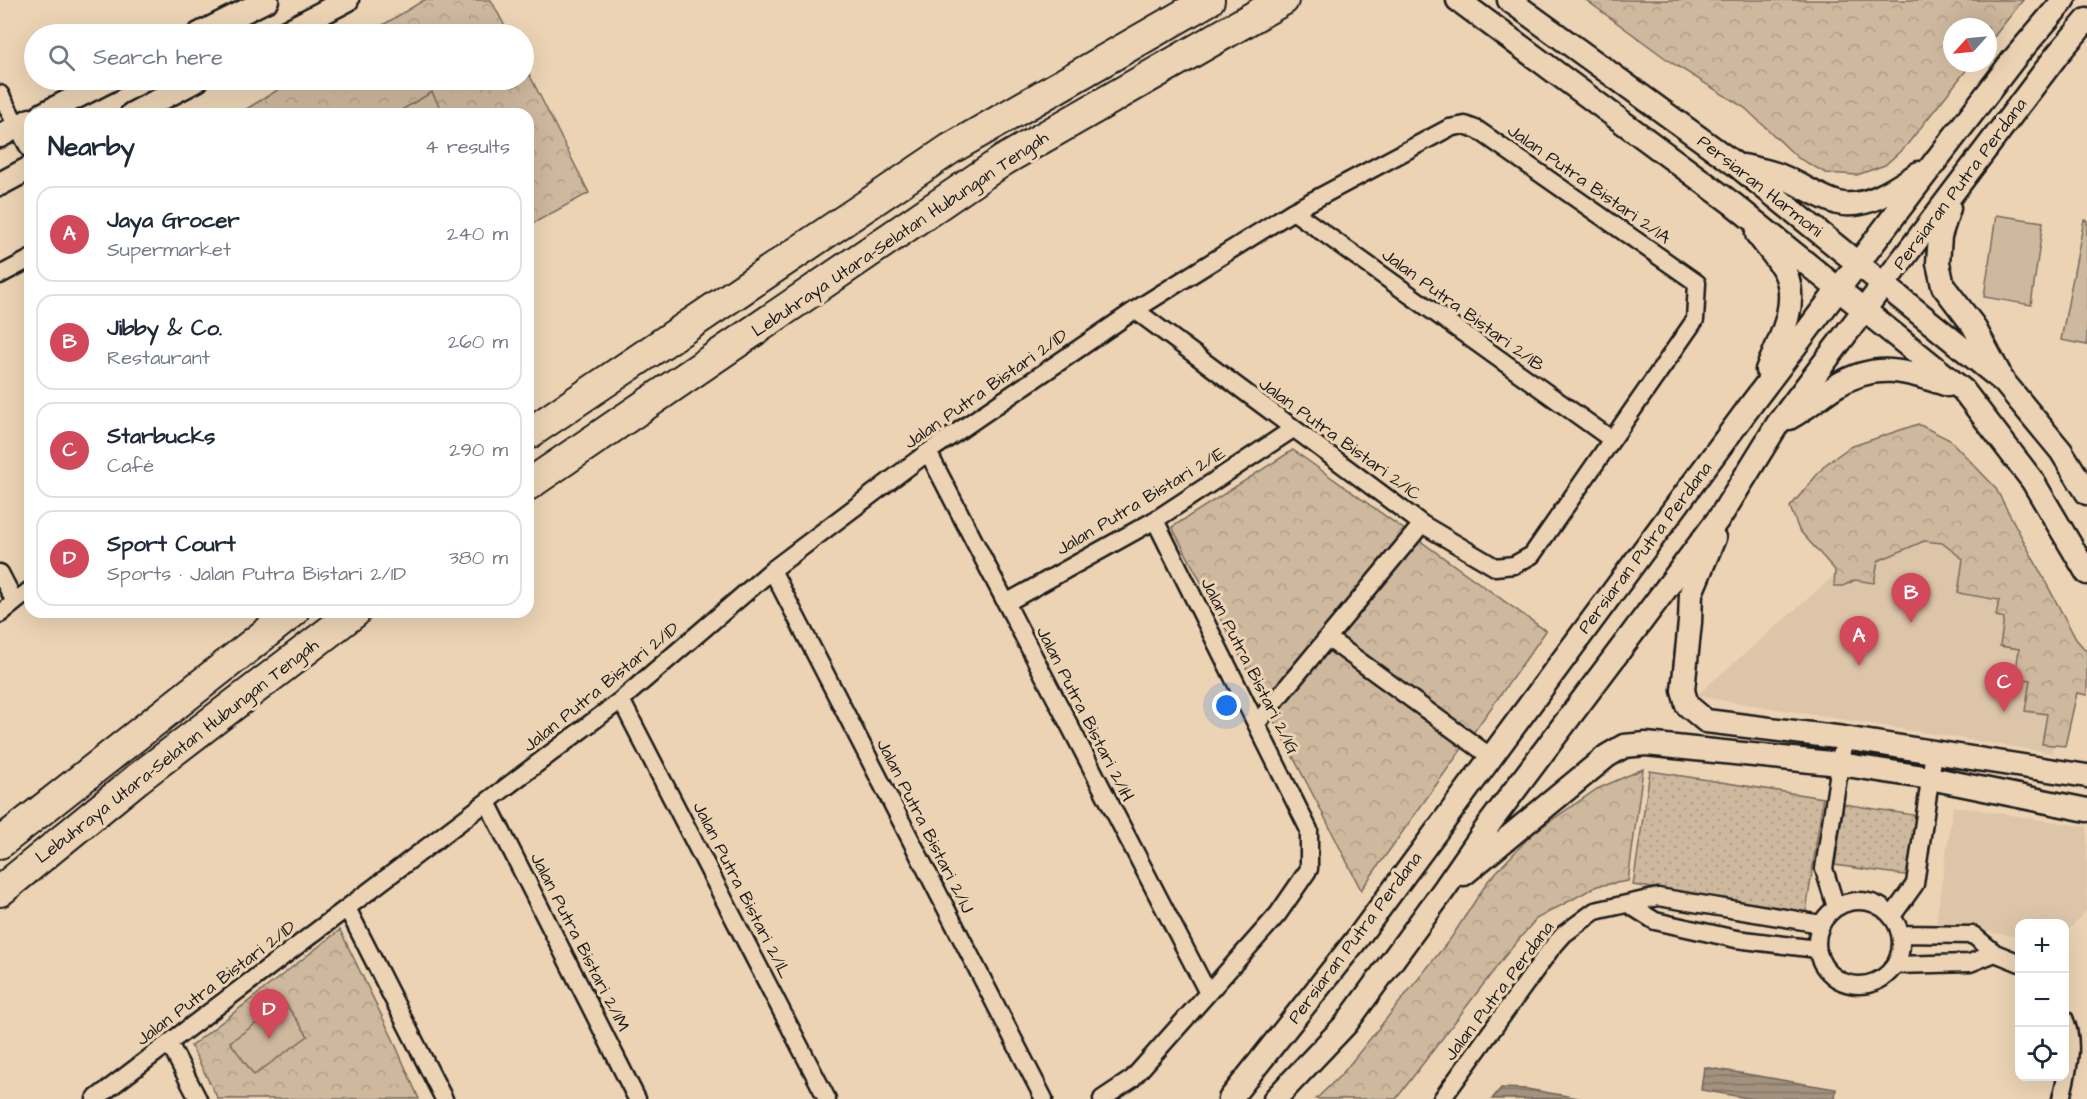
<!DOCTYPE html>
<html lang="en">
<head>
<meta charset="utf-8">
<style>
	:root { --surface:#fff; --page:#f2f2f3; --text:#1f2937; --muted:#747a83; --line:#e0e1e3; --accent:#d1495b }
	body { margin:0; font-family:"Architects Daughter",sans-serif; background:var(--page); color:var(--text) }
	.controls { position:absolute; right:18px; bottom:18px; display:grid; overflow:hidden; border-radius:12px; box-shadow:0 6px 24px #0002 }
	.controls button { width:54px; height:54px; display:grid; place-items:center; padding:0; border:0; border-bottom:2px solid var(--line); background:var(--surface); color:var(--text); font:30px sans-serif }
	.compass { position:absolute; left:1943px; top:18px; width:54px; height:54px; border-radius:50%; background:var(--surface); box-shadow:0 6px 24px #0002; rotate:243deg }
	.you { position:absolute; left:1227px; top:706px; width:21px; height:21px; margin:-15px; border:4px solid #fff; border-radius:50%; background:#1a73e8; box-shadow:0 0 0 9px #1a73e833 }
	.badge { display:grid; place-items:center; width:39px; height:39px; border-radius:50%; background:var(--accent); color:#fff; font-size:20px; font-weight:700 }
	.pin { position:absolute; translate:-50% -50px; filter:drop-shadow(0 2px 3px #0008) }
	.pin::after { content:''; position:absolute; top:32px; width:21px; height:18px; background:inherit; clip-path:polygon(0 0,100% 0,50% 100%) }
	.list { margin:0; padding:0; list-style:none }
	h2 { display:flex; justify-content:space-between; align-items:center; height:78px; margin:0; padding:0 24px; font-size:26px }
	h2 small { font-size:20px; font-weight:400; color:var(--muted) }
	.list li { display:grid; grid-template-columns:39px 1fr auto; gap:18px; align-items:center; box-sizing:border-box; height:96px; margin:0 12px 12px; padding:0 12px; border:2px solid var(--line); border-radius:18px }
	.list b { display:block; font-size:22px; white-space:nowrap }
	.list p { margin:0; font-size:20px; white-space:nowrap; color:var(--muted) }
	.list em { font-size:20px; font-style:normal; color:var(--muted) }
	.icon { flex:none; width:33px; height:33px; fill:none; stroke:currentColor; stroke-width:2; stroke-linecap:round; stroke-linejoin:round }
	.map { position:relative; flex:none; width:2087px; height:1099px; overflow:hidden }
	.search { position:absolute; background:var(--surface); box-shadow:0 6px 24px #0002; left:24px; top:24px; width:510px; height:66px; display:flex; align-items:center; gap:15px; box-sizing:border-box; padding:0 21px; border-radius:33px; color:var(--muted); font-size:22px }
	.panel { position:absolute; background:var(--surface); box-shadow:0 6px 24px #0002; left:24px; top:108px; width:510px; height:510px; border-radius:18px }
	.map>svg:first-child { display:block }
</style>
</head>
<body>
<div class="map">
<svg width="2087" height="1099" viewBox="0 0 2087 1099">
	<defs>
		<pattern id="grass-dots" width="8" height="8" patternUnits="userSpaceOnUse" patternTransform="scale(1.5)"><rect width="8" height="8" fill="#ceb89e"/><path d="M2 2h.1M6 6h.1" fill="none" stroke="#b09e88" stroke-width="1.8" stroke-linecap="round"/></pattern>
		<pattern id="forest-crowns" width="20" height="18" patternUnits="userSpaceOnUse" patternTransform="scale(1.5)"><rect width="20" height="18" fill="#ceb89e"/><path d="M2 6a3 3 0 1 1 6 0M12 15a3 3 0 1 1 6 0" fill="none" stroke="#b09e88"/></pattern>
		<pattern id="water-rules" width="6" height="5" patternUnits="userSpaceOnUse" patternTransform="scale(1.5)"><rect width="6" height="5" fill="#a2927e"/><path d="M0 2.5h6" fill="none" stroke="#837666"/></pattern>
	</defs>
	<rect width="100%" height="100%" fill="#ecd3b4"/>
	<filter id="ink" filterUnits="userSpaceOnUse"><feTurbulence type="fractalNoise" baseFrequency=".0167" numOctaves="2"/><feDisplacementMap in="SourceGraphic" scale="12" xChannelSelector="R" yChannelSelector="G"/><feConvolveMatrix kernelMatrix="1 2 1 2 8 2 1 2 1" color-interpolation-filters="sRGB"/></filter>
	<g filter="url(#ink)">
		<path fill="#dcc5a9" d="M 1946,521 L 1990,558 L 2057,705 L 2052,753 L 1696,696 L 1843,568 Z
			M 1953,806 L 2087,827 L 2087,910 L 2065,934 L 2064,924 L 2020,924 L 2019,937 L 1936,923 Z"/>
		<path fill="url(#grass-dots)" stroke="#756a5d" stroke-width="1.5" d="M 1650,771 L 1823,798 L 1806,912 L 1633,885 Z
			M 1844,804 L 1920,816 L 1911,876 L 1835,865 Z"/>
		<path fill="url(#forest-crowns)" stroke="#756a5d" stroke-width="1.5" d="M 424,0 L 491,0 L 509,34 L 368,34 Z
			M 1586,0 L 2023,0 L 1988,44 L 1988,27 L 1952,27 L 1952,63 L 1972,63 L 1906,146 L 1885,165 L 1857,175 L 1826,173 L 1798,158 L 1745,108 L 1672,63 Z
			M 524,64 L 589,193 L 528,226 L 528,114 L 238,114 L 294,80 L 524,80 Z
			M 1918,424 L 1950,440 L 1995,487 L 2076,639 L 2087,652 L 2087,695 L 2077,693 L 2065,746 L 2042,744 L 2047,714 L 2025,711 L 2030,680 L 2015,678 L 2019,649 L 2000,646 L 2004,618 L 1996,616 L 1999,600 L 1958,593 L 1963,559 L 1942,543 L 1924,541 L 1878,561 L 1874,583 L 1855,580 L 1843,586 L 1834,586 L 1835,570 L 1799,530 L 1790,507 L 1826,464 L 1850,447 Z
			M 1293,450 L 1546,631 L 1361,890 L 1321,810 L 1172,527 Z
			M 1643,769 L 1628,881 L 1597,886 L 1536,919 L 1505,956 L 1396,1099 L 1316,1099 L 1342,1074 L 1451,938 L 1488,881 L 1533,833 L 1597,789 Z
			M 340,930 L 392,1037 L 419,1099 L 218,1099 L 191,1046 Z"/>
		<path fill="#ceb89e" stroke="#756a5d" stroke-width="1.5" d="M 432,92 L 443,114 L 399,114 L 398,112 Z
			M 1996,215 L 2043,222 L 2031,305 L 1984,297 Z
			M 2084,220 L 2087,221 L 2087,345 L 2061,340 Z
			M 285,1003 L 308,1036 L 254,1075 L 230,1042 Z"/>
		<path fill="url(#water-rules)" stroke="#6c6357" stroke-width="1.5" d="M 1704,1067 L 1836,1089 L 1835,1099 L 1753,1099 L 1701,1090 Z
			M 1501,1088 L 1527,1089 L 1584,1099 L 1492,1099 Z"/>
		<g fill="none" stroke-linecap="round" stroke-linejoin="round">
			<g stroke="#1c1c1c" stroke-width="21">
				<path id="street" d="M 0,94 L 30,150
					M 1293,211 L 1611,439
					M 0,275 L 30,259
					M 928,452 L 1208,993
					M 772,570 L 1044,1099
					M 0,573 L 15,602
					M 1006,603 L 1155,520 L 1293,429
					M 0,614 L 30,590
					M 1329,639 L 1491,757
					M 621,700 L 827,1099
					M 1257,723 L 1422,524
					M 487,802 L 637,1099
					M1817 943a42 42 0 1 1 84 0a42 42 0 1 1-84 0Z
					M 1628,904 L 1655,921 L 1736,939 L 1817,949
					M 1836,907 L 1824,869 L 1844,738
					M 347,908 L 444,1099
					M 1892,916 L 1915,884 L 1934,752
					M 1901,934 L 1973,935 L 1995,953 L 2020,963
					M 1896,965 L 1970,963 L 1995,953
					M 169,1043 L 198,1099
					M 95,1099 L 621,700 L 772,570 L 928,452 L 1135,310 L 1293,211 L 1449,128 L 1465,125 L 1478,130 L 1697,283 L 1695,320 L 1532,555 L 1514,565 L 1495,567 L 1422,524 L 1135,310
					M 1102,1099 L 1132,1079 L 1278,914 L 1309,869 L 1309,830 L 1155,520
					M 1442,1099 L 1550,950 L 1564,934 L 1595,911 L 1658,897 L 1821,924
					M 2061,1099 C 2067,1073 2076,1044 2064,1018"/>
			</g>
			<g stroke="#1c1c1c" stroke-width="27">
				<path id="secondary" d="M 1458,0 L 1733,204 L 1963,390 L 2032,480 L 2087,573
					M 1509,0 L 1735,164 L 2004,382 L 2061,451 L 2087,493
					M 199,34 L 267,0
					M 282,34 L 347,0
					M 43,114 L 110,80
					M 132,114 L 197,80
					M 0,136 L 30,120
					M 1743,166 C 1756,169 1771,171 1783,177 C 1802,185 1818,197 1838,203 C 1866,210 1898,187 1919,173
					M 0,184 L 30,168
					M 1949,208 L 1940,236 L 1938,263 L 1943,286 L 1973,325 L 1999,373
					M 1757,234 C 1766,246 1778,259 1785,272 C 1800,304 1779,341 1767,370
					M 1789,418 C 1806,409 1820,396 1836,386 C 1876,361 1906,371 1948,385
					M 1714,538 L 1691,593 L 1690,622 L 1683,690 L 1687,705 L 1706,721 L 1844,738 L 2087,776
					M 1464,874 L 1607,756 L 1624,746 L 1646,744 L 1840,764 L 1930,778 L 2087,810
					M 1230,1099 L 1357,939 L 1753,402 L 1934,163 L 2013,60 L 2064,0
					M 1275,1099 L 1346,1024 L 1443,891 L 1490,823 L 1722,514 L 1777,425 L 2057,55 L 2087,20"/>
			</g>
			<g stroke="#1c1c1c" stroke-width="34">
				<path id="highway" d="M 528,434 L 950,149 L 1209,0
					M 528,485 L 1004,160 L 1283,0
					M 0,843 L 293,612
					M 0,891 L 137,779 L 355,612"/>
			</g>
			<use href="#street" stroke="#ecd3b4" stroke-width="16"/>
			<use href="#secondary" stroke="#ecd3b4" stroke-width="22"/>
			<use href="#highway" stroke="#ecd3b4" stroke-width="30"/>
		</g>
	</g>
	<g text-anchor="middle" dominant-baseline="central" stroke-width="6" stroke-linejoin="round" paint-order="stroke">
		<g font-size="18" fill="#1c1c1c" stroke="#ecd3b4">
			<text transform="translate(1589 184) rotate(35)">Jalan Putra Bistari 2/1A</text>
			<text transform="translate(1960 184) rotate(-53)">Persiaran Putra Perdana</text>
			<text transform="translate(1760 186) rotate(38)">Persiaran Harmoni</text>
			<text transform="translate(900 234) rotate(-34)">Lebuhraya Utara–Selatan Hubungan Tengah</text>
			<text transform="translate(1463 310) rotate(36)">Jalan Putra Bistari 2/1B</text>
			<text transform="translate(986 389) rotate(-35)">Jalan Putra Bistari 2/1D</text>
			<text transform="translate(1340 439) rotate(36)">Jalan Putra Bistari 2/1C</text>
			<text transform="translate(1141 501) rotate(-31)">Jalan Putra Bistari 2/1E</text>
			<text transform="translate(1645 548) rotate(-53)">Persiaran Putra Perdana</text>
			<text transform="translate(1250 666) rotate(63)">Jalan Putra Bistari 2/1G</text>
			<text transform="translate(601 687) rotate(-39)">Jalan Putra Bistari 2/1D</text>
			<text transform="translate(1085 714) rotate(63)">Jalan Putra Bistari 2/1H</text>
			<text transform="translate(177 751) rotate(-38)">Lebuhraya Utara–Selatan Hubungan Tengah</text>
			<text transform="translate(925 826) rotate(63)">Jalan Putra Bistari 2/1J</text>
			<text transform="translate(742 890) rotate(63)">Jalan Putra Bistari 2/1L</text>
			<text transform="translate(1355 938) rotate(-53)">Persiaran Putra Perdana</text>
			<text transform="translate(580 942) rotate(63)">Jalan Putra Bistari 2/1M</text>
			<text transform="translate(216 983) rotate(-37)">Jalan Putra Bistari 2/1D</text>
			<text transform="translate(1499 991) rotate(-53)">Jalan Putra Perdana</text>
		</g>
	</g>
</svg>
<div class="controls">
<button>+</button>
<button>−</button>
<button><svg class="icon" aria-label="locate" viewBox="0 0 24 24"><circle cx="12" cy="12" r="6"/><path d="M12 2v4M12 18v4M2 12h4M18 12h4"/></svg></button>
</div>
<svg class="compass" viewBox="-18 -18 36 36"><path d="M0-13l5 13h-10z" fill="#e53935"/><path d="M0 13l5-13h-10z" fill="#747a83"/></svg>
<div class="you"></div>
<div class="pin badge" style="left:1859px;top:666px">A</div>
<div class="pin badge" style="left:1911px;top:623px">B</div>
<div class="pin badge" style="left:2004px;top:712px">C</div>
<div class="pin badge" style="left:269px;top:1039px">D</div>
<div class="search"><svg class="icon" aria-label="search" viewBox="0 0 24 24"><circle cx="10" cy="10" r="6"/><path d="M15 15l6 6"/></svg>Search here</div>
<section class="panel">
<h2>Nearby<small>4 results</small></h2>
<ul class="list">
<li><span class="badge">A</span><div><b>Jaya Grocer</b><p>Supermarket</p></div><em>240 m</em></li>
<li><span class="badge">B</span><div><b>Jibby &amp; Co.</b><p>Restaurant</p></div><em>260 m</em></li>
<li><span class="badge">C</span><div><b>Starbucks</b><p>Café</p></div><em>290 m</em></li>
<li><span class="badge">D</span><div><b>Sport Court</b><p>Sports · Jalan Putra Bistari 2/1D</p></div><em>380 m</em></li>
</ul>
</section>
</div>
</body>
</html>
